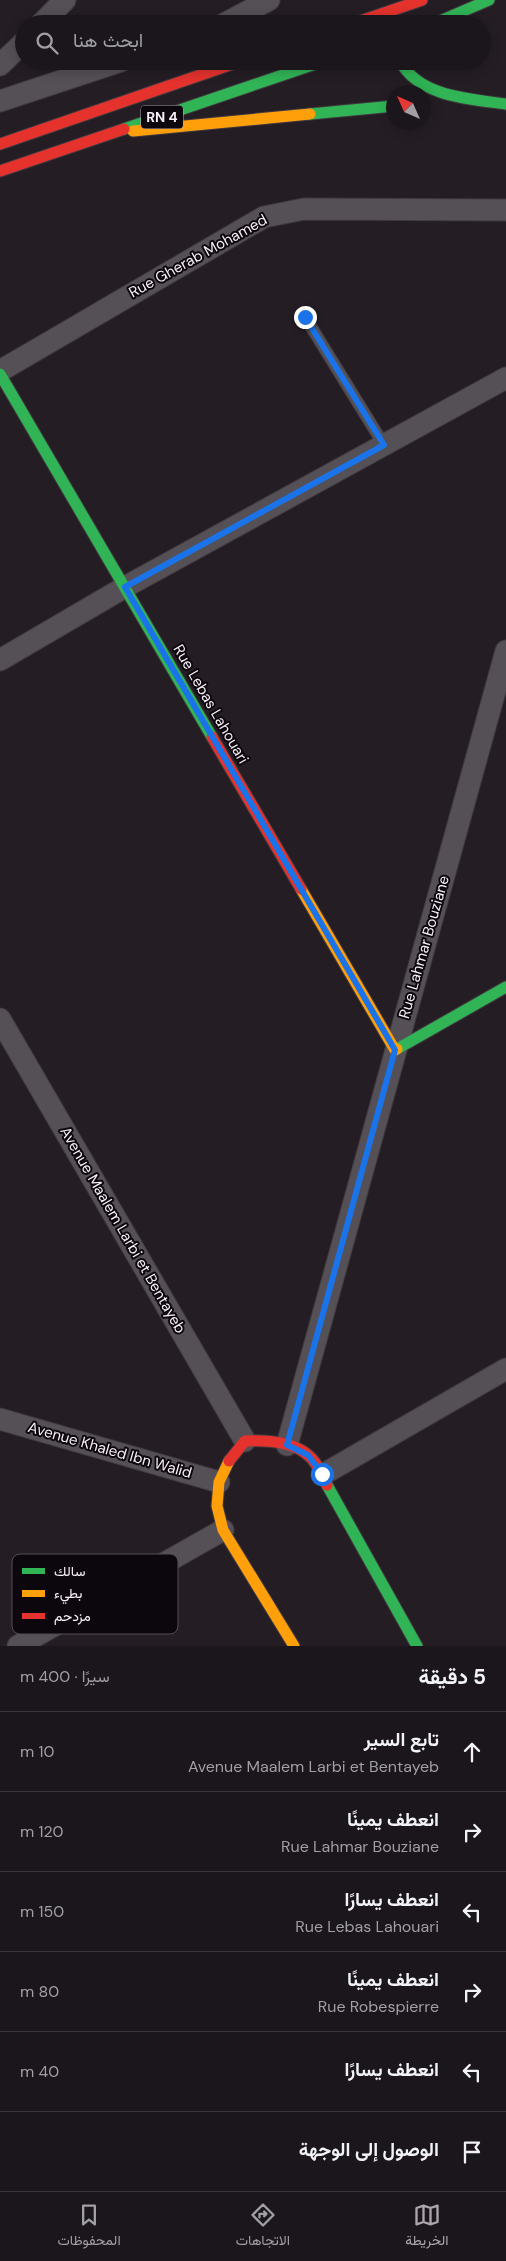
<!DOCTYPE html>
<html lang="ar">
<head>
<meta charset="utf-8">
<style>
	:root { --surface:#1b161b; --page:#282328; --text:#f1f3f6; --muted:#a09fa3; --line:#39353a; --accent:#aea6ae }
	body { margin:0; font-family:"DM Sans",Vazirmatn,sans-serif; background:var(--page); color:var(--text); direction:rtl }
	.compass { position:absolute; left:386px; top:85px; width:45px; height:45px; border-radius:50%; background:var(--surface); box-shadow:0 2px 12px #0003; rotate:315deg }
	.stop { position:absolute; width:15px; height:15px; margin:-11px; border:4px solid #1a73e8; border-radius:50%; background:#fff }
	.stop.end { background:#1a73e8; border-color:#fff; box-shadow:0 1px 5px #0008 }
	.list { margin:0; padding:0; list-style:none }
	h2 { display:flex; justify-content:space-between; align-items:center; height:65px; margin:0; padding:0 20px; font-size:21px }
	h2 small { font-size:16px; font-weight:400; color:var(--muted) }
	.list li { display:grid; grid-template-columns:32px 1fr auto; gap:15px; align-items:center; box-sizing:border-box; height:80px; padding:0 20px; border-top:1px solid var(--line) }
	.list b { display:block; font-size:19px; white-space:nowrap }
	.list p { margin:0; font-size:16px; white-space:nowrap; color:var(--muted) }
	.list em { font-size:16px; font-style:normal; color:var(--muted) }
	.icon { flex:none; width:28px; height:28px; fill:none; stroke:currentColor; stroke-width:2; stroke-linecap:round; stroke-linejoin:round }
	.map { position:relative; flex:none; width:506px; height:1646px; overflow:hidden; direction:ltr }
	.search { position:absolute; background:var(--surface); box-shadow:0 2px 12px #0003; left:15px; right:15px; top:15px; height:55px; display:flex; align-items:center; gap:12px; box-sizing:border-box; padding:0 18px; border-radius:28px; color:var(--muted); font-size:19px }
	.sheet { height:545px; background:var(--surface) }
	nav { display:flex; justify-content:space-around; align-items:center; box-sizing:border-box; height:70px; border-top:1px solid var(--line); background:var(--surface); font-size:14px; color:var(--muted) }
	nav a { display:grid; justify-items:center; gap:2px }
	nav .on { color:var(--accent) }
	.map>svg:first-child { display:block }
</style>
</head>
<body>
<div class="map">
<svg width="506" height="1646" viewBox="0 0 506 1646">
	<rect width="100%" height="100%" fill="#241e24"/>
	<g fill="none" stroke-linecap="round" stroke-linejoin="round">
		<g stroke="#403a40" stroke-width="13">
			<path id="lane" d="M 305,317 L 384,445"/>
		</g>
		<g stroke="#403a40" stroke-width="23">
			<path id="street" d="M 41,24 L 65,0
				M 224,24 L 269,0
				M 0,65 L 24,42
				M 0,101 L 121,61
				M 0,371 L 264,217 L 304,209 L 506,210
				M 0,660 L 125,587 L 506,378
				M 0,1019 L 245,1441
				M 0,1419 L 219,1482
				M 287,1445 L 506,651
				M 322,1475 L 506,1369
				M 18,1646 L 223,1530"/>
		</g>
		<g stroke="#403a40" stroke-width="13">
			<path id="fast" d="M 433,24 L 489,0
				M 400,61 C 419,97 470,99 506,104
				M 310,114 L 394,106
				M 124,129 L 324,61
				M 0,374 L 212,737
				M 397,1049 L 506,987
				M 327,1485 L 417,1646"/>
		</g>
		<g stroke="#403a40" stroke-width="13">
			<path id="slow" d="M 133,131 L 310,114
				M 301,889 L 395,1050 L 397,1049
				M 229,1461 L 219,1482 L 217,1506 L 223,1530 L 294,1646"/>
		</g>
		<g stroke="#403a40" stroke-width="13">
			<path id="jam" d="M 352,24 L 422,0
				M 0,144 L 241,61
				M 0,171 L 124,129
				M 212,737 L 301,889
				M 229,1461 L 245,1441 C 266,1440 292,1441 308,1455 C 317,1462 322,1475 327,1485"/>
		</g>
		<use href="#lane" stroke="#555055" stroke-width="11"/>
		<use href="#street" stroke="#555055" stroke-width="21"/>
		<use href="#fast" stroke="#30b455" stroke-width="11"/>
		<use href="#slow" stroke="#ff9f0a" stroke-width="11"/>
		<use href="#jam" stroke="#e5322d" stroke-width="11"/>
	</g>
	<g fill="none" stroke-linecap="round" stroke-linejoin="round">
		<path stroke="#1a73e8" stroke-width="6" d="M 305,317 L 384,445 L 125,587 L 395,1050 L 287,1445 L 308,1455 L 322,1474"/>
	</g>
	<g text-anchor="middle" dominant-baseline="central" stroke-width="4" stroke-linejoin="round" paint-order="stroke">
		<rect fill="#0c070d" stroke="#b1a9b2" stroke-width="1" x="141" y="105.5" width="42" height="23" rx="4"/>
		<g font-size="14" font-weight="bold" fill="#f8eff9">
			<text x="162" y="117">RN 4</text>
		</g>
		<g font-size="15" fill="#f8eff9" stroke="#0c070d">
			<text transform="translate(198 256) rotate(-29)">Rue Gherab Mohamed</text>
			<text transform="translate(211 704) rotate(60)">Rue Lebas Lahouari</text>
			<text transform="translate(424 947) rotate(-74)">Rue Lahmar Bouziane</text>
			<text transform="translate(123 1230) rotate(60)">Avenue Maalem Larbi et Bentayeb</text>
			<text transform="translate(110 1450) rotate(16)">Avenue Khaled Ibn Walid</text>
		</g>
	</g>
	<rect x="12" y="1554" width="166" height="80" rx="8" fill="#0c070d" stroke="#534d54" stroke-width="1"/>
	<rect x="22" y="1568" width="23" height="6" fill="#30b455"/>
	<rect x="22" y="1590" width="23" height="7" fill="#ff9f0a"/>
	<rect x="22" y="1613" width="23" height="6" fill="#e5322d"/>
	<g font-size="14" fill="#f8eff9">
		<text x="54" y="1576">سالك</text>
		<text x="54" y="1598">بطيء</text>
		<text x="54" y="1621">مزدحم</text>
	</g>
</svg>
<svg class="compass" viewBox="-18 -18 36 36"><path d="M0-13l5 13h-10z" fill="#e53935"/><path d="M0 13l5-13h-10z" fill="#a09fa3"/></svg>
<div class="stop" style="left:322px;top:1474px"></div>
<div class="stop end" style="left:305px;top:317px"></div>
<div class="search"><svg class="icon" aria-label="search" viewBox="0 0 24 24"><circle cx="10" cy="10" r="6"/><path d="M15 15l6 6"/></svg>ابحث هنا</div>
</div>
<section class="sheet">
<h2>5 دقيقة<small>سيرًا · 400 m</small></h2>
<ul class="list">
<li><svg class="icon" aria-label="ahead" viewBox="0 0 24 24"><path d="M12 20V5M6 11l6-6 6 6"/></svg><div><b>تابع السير</b><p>Avenue Maalem Larbi et Bentayeb</p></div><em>10 m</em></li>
<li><svg class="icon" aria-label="right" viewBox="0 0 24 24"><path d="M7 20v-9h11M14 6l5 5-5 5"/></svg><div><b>انعطف يمينًا</b><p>Rue Lahmar Bouziane</p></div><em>120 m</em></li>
<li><svg class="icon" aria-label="left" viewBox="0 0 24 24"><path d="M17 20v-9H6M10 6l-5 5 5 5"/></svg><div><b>انعطف يسارًا</b><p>Rue Lebas Lahouari</p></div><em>150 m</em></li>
<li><svg class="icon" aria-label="right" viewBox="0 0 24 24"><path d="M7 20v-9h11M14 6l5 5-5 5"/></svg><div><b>انعطف يمينًا</b><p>Rue Robespierre</p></div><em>80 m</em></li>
<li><svg class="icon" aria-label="left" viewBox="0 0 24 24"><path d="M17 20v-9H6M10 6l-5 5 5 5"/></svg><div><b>انعطف يسارًا</b></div><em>40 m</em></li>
<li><svg class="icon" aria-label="arrive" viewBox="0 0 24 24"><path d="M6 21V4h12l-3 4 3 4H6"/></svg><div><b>الوصول إلى الوجهة</b></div></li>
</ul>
</section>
<nav>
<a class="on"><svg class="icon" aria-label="map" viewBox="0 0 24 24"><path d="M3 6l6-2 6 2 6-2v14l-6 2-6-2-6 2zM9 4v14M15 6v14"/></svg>الخريطة</a>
<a><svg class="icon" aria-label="directions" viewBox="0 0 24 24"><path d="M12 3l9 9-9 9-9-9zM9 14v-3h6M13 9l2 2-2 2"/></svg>الاتجاهات</a>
<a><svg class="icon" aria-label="saved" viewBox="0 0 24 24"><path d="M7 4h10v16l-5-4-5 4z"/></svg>المحفوظات</a>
</nav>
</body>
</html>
